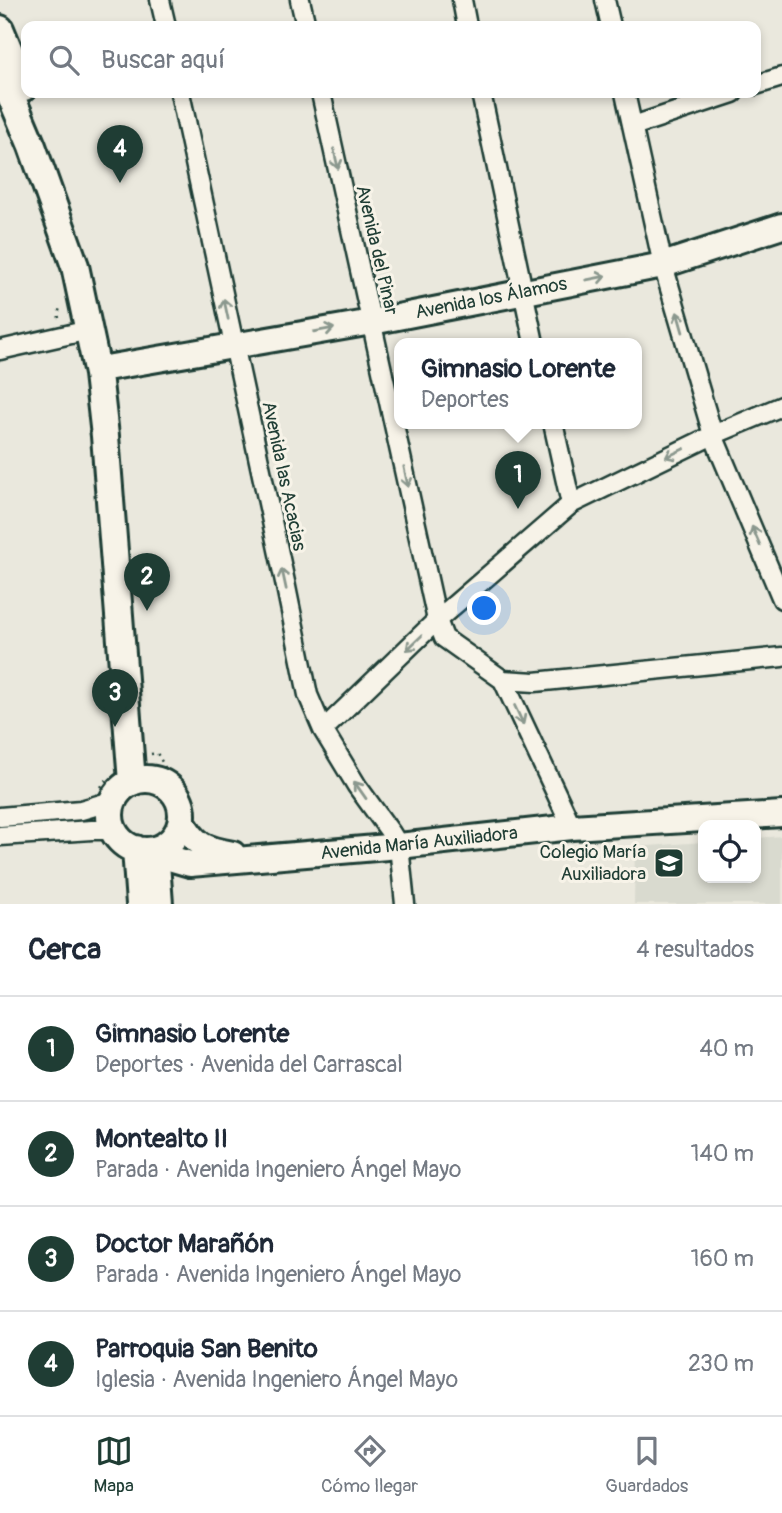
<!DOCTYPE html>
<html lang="es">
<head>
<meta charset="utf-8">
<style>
	:root { --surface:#fff; --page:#f6f6f7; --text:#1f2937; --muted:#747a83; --line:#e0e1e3; --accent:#1f3d34 }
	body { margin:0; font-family:Pangolin,sans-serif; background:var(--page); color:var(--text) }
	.controls { position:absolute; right:21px; bottom:21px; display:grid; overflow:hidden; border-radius:14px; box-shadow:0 4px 10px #0003 }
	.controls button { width:63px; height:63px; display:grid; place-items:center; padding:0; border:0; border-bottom:2px solid var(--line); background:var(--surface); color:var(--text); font:35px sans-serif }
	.you { position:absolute; left:485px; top:609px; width:24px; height:24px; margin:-18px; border:5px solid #fff; border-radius:50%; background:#1a73e8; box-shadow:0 0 0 10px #1a73e833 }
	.badge { display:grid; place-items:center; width:46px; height:46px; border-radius:50%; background:var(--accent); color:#fff; font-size:23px; font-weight:700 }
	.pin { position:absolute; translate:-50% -58px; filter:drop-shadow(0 2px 4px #0008) }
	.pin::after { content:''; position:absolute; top:37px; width:24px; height:21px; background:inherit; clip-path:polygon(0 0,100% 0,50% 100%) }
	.popup { position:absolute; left:394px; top:338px; width:248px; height:91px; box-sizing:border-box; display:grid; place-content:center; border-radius:14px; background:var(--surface); filter:drop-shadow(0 2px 5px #0005); font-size:23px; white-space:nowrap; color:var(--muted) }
	.popup b { font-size:26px; color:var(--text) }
	.popup::after { content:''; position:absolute; left:50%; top:100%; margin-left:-14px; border:14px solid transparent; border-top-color:var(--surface) }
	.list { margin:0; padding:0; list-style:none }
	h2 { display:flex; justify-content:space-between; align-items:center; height:91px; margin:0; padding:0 28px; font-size:30px }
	h2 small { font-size:23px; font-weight:400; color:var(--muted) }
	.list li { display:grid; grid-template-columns:46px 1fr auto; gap:21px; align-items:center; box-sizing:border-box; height:105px; padding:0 28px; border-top:2px solid var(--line) }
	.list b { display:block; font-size:26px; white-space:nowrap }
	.list p { margin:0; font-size:23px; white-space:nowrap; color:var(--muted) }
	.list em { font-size:23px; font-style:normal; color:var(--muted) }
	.icon { flex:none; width:38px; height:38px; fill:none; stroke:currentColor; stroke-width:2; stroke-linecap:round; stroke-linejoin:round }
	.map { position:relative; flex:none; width:782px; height:904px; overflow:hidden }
	.search { position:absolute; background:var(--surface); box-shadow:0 4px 10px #0003; left:21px; right:21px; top:21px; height:77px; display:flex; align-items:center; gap:18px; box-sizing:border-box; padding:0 24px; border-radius:14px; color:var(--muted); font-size:26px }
	.sheet { height:511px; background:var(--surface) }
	nav { display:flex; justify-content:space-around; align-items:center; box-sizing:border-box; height:98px; border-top:2px solid var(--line); background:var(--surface); font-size:19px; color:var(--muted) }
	nav a { display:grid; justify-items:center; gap:4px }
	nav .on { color:var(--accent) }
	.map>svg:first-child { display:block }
</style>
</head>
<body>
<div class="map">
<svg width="782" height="904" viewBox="0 0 782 904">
	<rect width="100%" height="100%" fill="#eae8dd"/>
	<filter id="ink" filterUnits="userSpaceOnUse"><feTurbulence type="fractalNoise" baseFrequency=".0143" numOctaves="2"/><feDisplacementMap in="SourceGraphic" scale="14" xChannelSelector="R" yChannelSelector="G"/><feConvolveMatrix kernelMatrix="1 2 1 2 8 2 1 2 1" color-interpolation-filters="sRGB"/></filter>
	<g filter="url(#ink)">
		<path fill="#d9dacf" d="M 782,836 L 782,904 L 634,904 L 635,847 L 703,842 L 703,878 L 756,878 L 756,838 Z"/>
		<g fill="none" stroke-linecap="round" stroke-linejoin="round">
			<g stroke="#1f3d34" stroke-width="23">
				<path id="street" d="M 160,0 L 166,26
					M 300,0 L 306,26
					M 462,0 L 467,26
					M 605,0 L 611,26
					M 756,85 L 782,77
					M 180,93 L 285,582 L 308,695 L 323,730 L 357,786 L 391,833 L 399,846 L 405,904
					M 321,93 L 437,620 L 444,638 L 503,680 L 572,827
					M 481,93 L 534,343
					M 625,93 L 663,265 L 713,435 L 782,599
					M 633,126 L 733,93
					M 0,350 L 89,330
					M 553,423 L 571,504
					M 503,680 L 535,682 L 782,657
					M 323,730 L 437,620 L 571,504 L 713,435 L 782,406
					M 0,817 L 81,810 L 112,801
					M 0,836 L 92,830 L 113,830"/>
			</g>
			<g stroke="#1f3d34" stroke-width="30">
				<path id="secondary" d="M 112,367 L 372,322 L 663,265 L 782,226
					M 181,819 C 195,846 205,849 233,854
					M 155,850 L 166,857 L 190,864 L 399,846 L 572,827 L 782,814"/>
			</g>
			<g stroke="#1f3d34" stroke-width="32">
				<path id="primary" d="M 0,29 L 24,87
					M 0,70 L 32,146 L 75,266 L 98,374 L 105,436 L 132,782
					M110 815a36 36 0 1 1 72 0a36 36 0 1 1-72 0Z
					M 136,849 L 140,904
					M 155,850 L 159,904"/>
			</g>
			<path stroke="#1f3d34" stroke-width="2.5" stroke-dasharray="2 5" stroke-linecap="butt" d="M 59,318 L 58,314 L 61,305
				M 151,754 L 157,753 L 167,771 L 175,775 L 183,788 L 187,800
				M 101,787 L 109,776"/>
			<use href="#street" stroke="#f7f3e8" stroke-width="18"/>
			<use href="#secondary" stroke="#f7f3e8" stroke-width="24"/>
			<use href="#primary" stroke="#f7f3e8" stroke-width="26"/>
		</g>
		<defs><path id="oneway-shaft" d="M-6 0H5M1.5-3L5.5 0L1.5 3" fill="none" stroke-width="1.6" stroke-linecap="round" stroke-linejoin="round" transform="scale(1.75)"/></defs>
		<g stroke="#8b988e">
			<use href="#oneway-shaft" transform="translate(336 159) rotate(77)"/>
			<use href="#oneway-shaft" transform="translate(596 278) rotate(-11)"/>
			<use href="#oneway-shaft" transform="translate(226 309) rotate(-102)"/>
			<use href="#oneway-shaft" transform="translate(680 322) rotate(-106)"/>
			<use href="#oneway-shaft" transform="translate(324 330) rotate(-10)"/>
			<use href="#oneway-shaft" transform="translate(675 453) rotate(154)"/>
			<use href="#oneway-shaft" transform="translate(406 477) rotate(78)"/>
			<use href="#oneway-shaft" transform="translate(756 536) rotate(-113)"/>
			<use href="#oneway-shaft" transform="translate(284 579) rotate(-102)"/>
			<use href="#oneway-shaft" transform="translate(414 643) rotate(136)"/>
			<use href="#oneway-shaft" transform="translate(519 715) rotate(65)"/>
			<use href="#oneway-shaft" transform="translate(360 790) rotate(-125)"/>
		</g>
	</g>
	<defs>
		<g id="university-square" transform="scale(1.575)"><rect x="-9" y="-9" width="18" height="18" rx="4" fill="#1f3d34" stroke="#f7f3e8"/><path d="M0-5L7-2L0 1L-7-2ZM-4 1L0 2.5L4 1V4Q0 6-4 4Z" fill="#fff"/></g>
	</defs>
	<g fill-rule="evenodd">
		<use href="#university-square" x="669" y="863"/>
	</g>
	<g text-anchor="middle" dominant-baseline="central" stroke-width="6" stroke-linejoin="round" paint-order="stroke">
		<g font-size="19" fill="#1f3d34" stroke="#f7f3e8">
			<text transform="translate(377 250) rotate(77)">Avenida del Pinar</text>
			<text transform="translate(491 298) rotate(-11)">Avenida los Álamos</text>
			<text transform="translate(284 476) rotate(78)">Avenida las Acacias</text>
			<text transform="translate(419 843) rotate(-6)">Avenida María Auxiliadora</text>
		</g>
		<g font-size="19" fill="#1f3d34" stroke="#f7f3e8" text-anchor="end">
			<text x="646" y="852">Colegio María<tspan x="646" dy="22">Auxiliadora</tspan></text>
		</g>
	</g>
</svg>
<div class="controls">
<button><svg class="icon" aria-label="locate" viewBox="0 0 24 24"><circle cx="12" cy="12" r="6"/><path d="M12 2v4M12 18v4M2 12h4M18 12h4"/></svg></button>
</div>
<div class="you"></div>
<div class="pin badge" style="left:518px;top:509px">1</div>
<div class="popup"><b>Gimnasio Lorente</b>Deportes</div>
<div class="pin badge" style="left:147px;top:611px">2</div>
<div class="pin badge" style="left:115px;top:727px">3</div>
<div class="pin badge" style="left:120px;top:183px">4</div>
<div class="search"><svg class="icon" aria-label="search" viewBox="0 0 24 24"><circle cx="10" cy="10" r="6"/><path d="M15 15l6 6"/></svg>Buscar aquí</div>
</div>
<section class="sheet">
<h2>Cerca<small>4 resultados</small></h2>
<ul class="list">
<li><span class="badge">1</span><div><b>Gimnasio Lorente</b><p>Deportes · Avenida del Carrascal</p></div><em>40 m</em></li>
<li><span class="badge">2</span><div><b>Montealto II</b><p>Parada · Avenida Ingeniero Ángel Mayo</p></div><em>140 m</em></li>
<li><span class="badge">3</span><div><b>Doctor Marañón</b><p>Parada · Avenida Ingeniero Ángel Mayo</p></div><em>160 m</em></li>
<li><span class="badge">4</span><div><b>Parroquia San Benito</b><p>Iglesia · Avenida Ingeniero Ángel Mayo</p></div><em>230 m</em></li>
</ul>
</section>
<nav>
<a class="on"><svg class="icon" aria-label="map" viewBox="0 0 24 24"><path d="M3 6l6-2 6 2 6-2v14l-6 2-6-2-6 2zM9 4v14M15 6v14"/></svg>Mapa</a>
<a><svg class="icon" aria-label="directions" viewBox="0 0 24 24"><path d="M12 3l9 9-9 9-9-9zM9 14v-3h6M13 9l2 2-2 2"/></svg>Cómo llegar</a>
<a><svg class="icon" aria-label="saved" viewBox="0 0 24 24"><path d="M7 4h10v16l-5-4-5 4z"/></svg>Guardados</a>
</nav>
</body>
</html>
